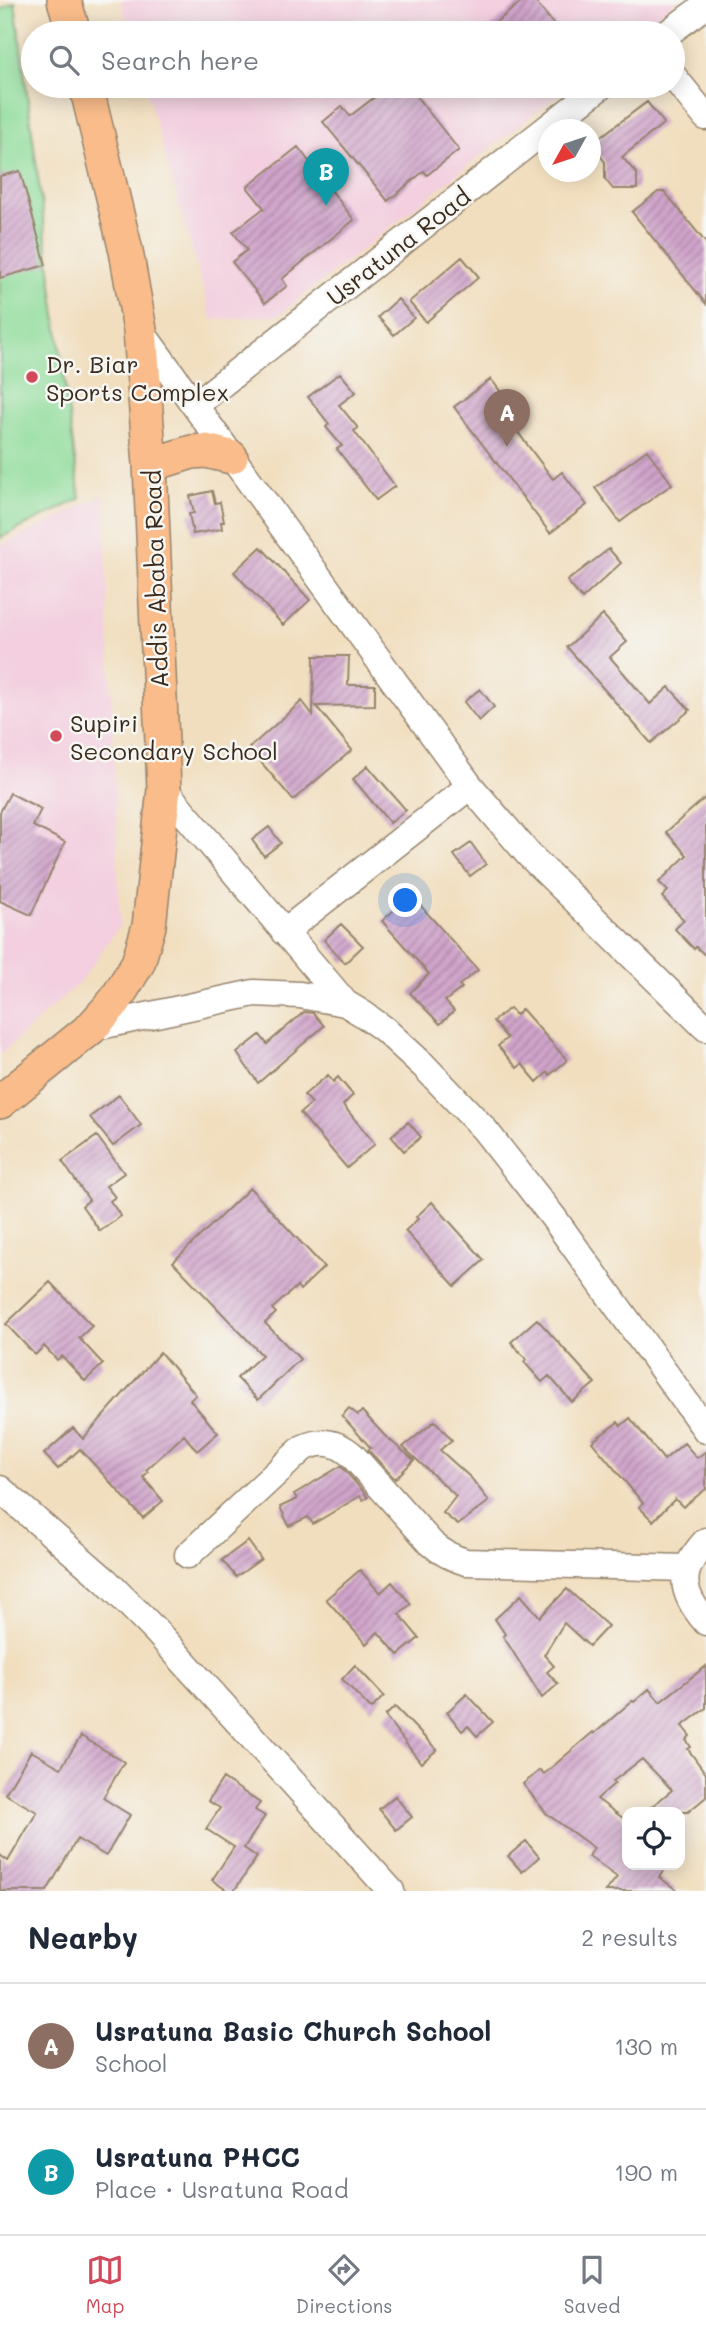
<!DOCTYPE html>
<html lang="en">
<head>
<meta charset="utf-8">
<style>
	:root { --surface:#fff; --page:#f2f2f3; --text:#1f2937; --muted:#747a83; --line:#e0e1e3; --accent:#d1495b }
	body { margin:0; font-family:Mali,sans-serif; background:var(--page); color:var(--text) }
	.controls { position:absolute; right:21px; bottom:21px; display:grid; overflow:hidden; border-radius:14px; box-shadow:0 4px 18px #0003 }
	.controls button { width:63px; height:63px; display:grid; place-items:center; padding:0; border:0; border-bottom:2px solid var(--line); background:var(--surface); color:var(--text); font:35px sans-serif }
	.compass { position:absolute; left:538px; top:119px; width:63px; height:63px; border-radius:50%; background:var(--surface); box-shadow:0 4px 18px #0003; rotate:230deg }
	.you { position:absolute; left:406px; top:901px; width:24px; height:24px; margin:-18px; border:5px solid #fff; border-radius:50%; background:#1a73e8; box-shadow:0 0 0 10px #1a73e833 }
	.badge { display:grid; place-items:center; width:46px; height:46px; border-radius:50%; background:var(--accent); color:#fff; font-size:23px; font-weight:700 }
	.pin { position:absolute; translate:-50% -58px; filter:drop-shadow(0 2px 4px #0008) }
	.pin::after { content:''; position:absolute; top:37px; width:24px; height:21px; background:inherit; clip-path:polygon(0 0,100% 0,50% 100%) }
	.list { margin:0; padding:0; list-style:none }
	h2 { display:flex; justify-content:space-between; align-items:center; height:91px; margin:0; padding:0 28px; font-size:30px }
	h2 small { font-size:23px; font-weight:400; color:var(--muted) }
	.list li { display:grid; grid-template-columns:46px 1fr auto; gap:21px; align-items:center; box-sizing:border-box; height:126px; padding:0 28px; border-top:2px solid var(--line) }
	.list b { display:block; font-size:26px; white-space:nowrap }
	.list p { margin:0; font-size:23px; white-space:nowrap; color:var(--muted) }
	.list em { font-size:23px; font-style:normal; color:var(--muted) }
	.icon { flex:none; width:38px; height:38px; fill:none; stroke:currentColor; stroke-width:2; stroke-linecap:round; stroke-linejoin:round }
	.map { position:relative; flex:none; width:706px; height:1891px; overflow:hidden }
	.search { position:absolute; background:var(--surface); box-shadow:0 4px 18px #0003; left:21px; right:21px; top:21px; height:77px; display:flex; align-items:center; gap:18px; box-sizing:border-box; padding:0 24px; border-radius:38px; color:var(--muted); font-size:26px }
	.sheet { height:343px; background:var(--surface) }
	nav { display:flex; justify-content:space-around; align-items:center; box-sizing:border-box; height:98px; border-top:2px solid var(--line); background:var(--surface); font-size:19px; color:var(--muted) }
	nav a { display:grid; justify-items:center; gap:4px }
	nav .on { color:var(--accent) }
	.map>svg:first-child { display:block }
</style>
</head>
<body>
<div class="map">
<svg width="706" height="1891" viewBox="0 0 706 1891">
	<defs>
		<pattern id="building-hatch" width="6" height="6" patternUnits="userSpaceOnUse" patternTransform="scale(1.75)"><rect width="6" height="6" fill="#d0a4cb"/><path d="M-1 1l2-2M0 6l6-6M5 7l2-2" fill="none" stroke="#aa86a4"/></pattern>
	</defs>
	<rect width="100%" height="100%" fill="#f6f6f2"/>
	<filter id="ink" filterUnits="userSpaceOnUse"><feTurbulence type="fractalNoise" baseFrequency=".0143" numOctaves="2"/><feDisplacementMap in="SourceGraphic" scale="14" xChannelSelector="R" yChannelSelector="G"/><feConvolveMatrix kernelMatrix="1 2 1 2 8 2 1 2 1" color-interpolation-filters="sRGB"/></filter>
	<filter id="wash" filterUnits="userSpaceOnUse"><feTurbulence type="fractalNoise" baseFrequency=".00686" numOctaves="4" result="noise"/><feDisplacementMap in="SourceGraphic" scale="28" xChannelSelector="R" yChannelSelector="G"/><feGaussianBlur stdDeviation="1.57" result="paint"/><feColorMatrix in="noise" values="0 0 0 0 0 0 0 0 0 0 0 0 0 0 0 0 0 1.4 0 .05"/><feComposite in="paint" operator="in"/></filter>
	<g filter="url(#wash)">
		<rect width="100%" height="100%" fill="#f1debe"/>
		<path fill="#f3cfdf" d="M 121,0 L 677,0 L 635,33 L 130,33 Z
			M 145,86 L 569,86 L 279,315 L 212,320 Z
			M 104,495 L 120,925 L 82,980 L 0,1055 L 0,546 Z"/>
		<path fill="#8edc9a" stroke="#64835c" stroke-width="2" d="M 15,2 L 80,499 L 0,538 L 0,10 Z"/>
		<g id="blocks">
			<path fill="url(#building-hatch)" d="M 524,0 L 534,0 L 561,33 L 482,33 Z
				M 389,86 L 408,86 L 459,150 L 427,175 L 424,171 L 388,201 L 323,122 L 342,106 L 350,116 Z
				M 647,102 L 664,123 L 622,157 L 637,174 L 637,189 L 613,189 L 605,179 L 605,162 L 591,144 Z
				M 298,147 L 354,220 L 282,279 L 287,286 L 265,303 L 232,262 L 247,250 L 233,232 L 264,208 L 247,187 Z
				M 20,171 L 46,265 L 0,278 L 0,176 Z
				M 658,192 L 665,192 L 706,243 L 706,304 L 632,212 Z
				M 462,257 L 479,277 L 426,322 L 409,302 Z
				M 398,299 L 414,318 L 394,335 L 378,317 Z
				M 340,373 L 356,392 L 339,405 L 358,428 L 354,431 L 395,486 L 376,500 L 337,449 L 342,446 L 326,427 L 329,424 L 308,397 Z
				M 491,379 L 519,416 L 511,423 L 553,479 L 562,472 L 587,505 L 550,533 L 454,407 Z
				M 647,450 L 672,484 L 620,522 L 595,488 Z
				M 212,491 L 215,503 L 220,502 L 224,522 L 221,522 L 222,529 L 193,534 L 189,514 L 194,513 L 190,496 Z
				M 261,547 L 310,600 L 283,625 L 234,572 Z
				M 609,549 L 621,563 L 582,599 L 567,581 Z
				M 603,615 L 627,642 L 610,657 L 650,704 L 669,687 L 690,710 L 651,743 L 567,647 Z
				M 314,656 L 349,656 L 348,685 L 375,685 L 375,705 L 316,706 L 352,750 L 293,800 L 249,748 L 302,701 L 313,715 Z
				M 480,689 L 494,707 L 479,721 L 464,702 Z
				M 368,766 L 406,810 L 390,823 L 353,779 Z
				M 10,793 L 41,809 L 33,826 L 65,842 L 31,915 L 0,901 L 0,812 Z
				M 706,797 L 706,956 L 696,947 L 694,949 L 675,929 L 684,920 L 662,897 L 668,891 L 659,882 L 687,855 L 666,832 Z
				M 269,827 L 281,843 L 264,856 L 252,840 Z
				M 471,843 L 486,864 L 470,876 L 454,855 Z
				M 411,895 L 478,970 L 459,985 L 462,988 L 445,1001 L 454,1011 L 440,1024 L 410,993 L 429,974 L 382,921 Z
				M 341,924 L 363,946 L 345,963 L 324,940 Z
				M 510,1008 L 516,1015 L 522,1009 L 567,1060 L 550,1075 L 548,1072 L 537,1082 L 522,1064 L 517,1068 L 498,1046 L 507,1038 L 493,1021 Z
				M 304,1012 L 313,1013 L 324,1026 L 258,1083 L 237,1053 L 260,1035 L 267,1044 Z
				M 328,1075 L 333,1082 L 338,1077 L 353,1095 L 343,1105 L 375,1144 L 347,1168 L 300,1113 L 312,1103 L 304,1095 Z
				M 119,1095 L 141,1125 L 113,1146 L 90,1117 Z
				M 408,1122 L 421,1137 L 404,1151 L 391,1136 Z
				M 97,1136 L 124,1173 L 106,1186 L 115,1197 L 110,1201 L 121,1216 L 100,1231 L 82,1206 L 89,1200 L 62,1161 Z
				M 250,1188 L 324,1267 L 300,1290 L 297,1286 L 272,1309 L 276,1313 L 265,1323 L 300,1359 L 258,1400 L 237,1378 L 262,1355 L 173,1262 Z
				M 432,1202 L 484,1260 L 455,1286 L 405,1231 L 418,1219 L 416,1217 Z
				M 50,1282 L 92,1326 L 79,1338 L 103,1364 L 85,1381 L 62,1356 L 57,1360 L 44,1346 L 35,1355 L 6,1324 Z
				M 537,1319 L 595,1383 L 572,1402 L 549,1376 L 542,1382 L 524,1362 L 526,1359 L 511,1342 Z
				M 160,1352 L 196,1395 L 190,1400 L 218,1433 L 197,1451 L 184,1435 L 146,1470 L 148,1472 L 143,1477 L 163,1501 L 143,1518 L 80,1449 L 58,1469 L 44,1454 L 73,1428 L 83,1439 Z
				M 349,1408 L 358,1415 L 362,1411 L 385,1436 L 414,1460 L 395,1479 L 368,1450 L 371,1448 L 342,1416 Z
				M 630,1418 L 664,1460 L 684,1443 L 697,1458 L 706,1451 L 706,1489 L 683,1507 L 675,1499 L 653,1521 L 639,1507 L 643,1503 L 592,1442 L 618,1422 L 621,1426 Z
				M 435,1421 L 452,1440 L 440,1450 L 471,1478 L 489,1501 L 458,1525 L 443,1513 L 456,1496 L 403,1447 Z
				M 341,1466 L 368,1497 L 363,1500 L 360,1496 L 313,1524 L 308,1517 L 289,1526 L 280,1507 L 297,1499 L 294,1494 Z
				M 248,1541 L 261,1559 L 236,1577 L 222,1560 Z
				M 360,1570 L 380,1593 L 392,1582 L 411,1604 L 399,1614 L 419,1638 L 398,1655 L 378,1632 L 366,1644 L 326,1599 Z
				M 567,1589 L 608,1626 L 589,1646 L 564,1623 L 544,1655 L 554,1666 L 547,1672 L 558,1684 L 542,1698 L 503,1636 L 505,1634 L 495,1619 L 521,1595 L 540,1617 Z
				M 355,1665 L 384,1696 L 371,1709 L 342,1679 Z
				M 706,1666 L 706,1708 L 682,1726 L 690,1736 L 686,1740 L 691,1747 L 688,1749 L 706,1774 L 706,1797 L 688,1812 L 645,1812 L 672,1790 L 642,1759 L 613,1781 L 615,1783 L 597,1799 L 627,1821 L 627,1865 L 668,1865 L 659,1877 L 678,1891 L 606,1891 L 617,1877 L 589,1856 L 594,1848 L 547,1814 L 523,1784 L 540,1770 L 544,1774 L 593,1732 L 594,1734 L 632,1701 L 634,1702 L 649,1689 L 660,1702 Z
				M 467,1694 L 493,1722 L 477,1736 L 468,1726 L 462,1731 L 447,1712 Z
				M 395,1707 L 437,1750 L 421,1763 L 385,1716 Z
				M 81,1736 L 124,1762 L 103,1798 L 130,1815 L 106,1856 L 77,1839 L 47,1891 L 0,1891 L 0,1855 L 8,1861 L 37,1812 L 5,1794 L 31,1751 L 61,1768 Z
				M 223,1778 L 260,1803 L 255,1810 L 265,1816 L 244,1848 L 257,1857 L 234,1891 L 228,1891 L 212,1880 L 234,1847 L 206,1829 L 220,1808 L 208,1801 Z
				M 395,1796 L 412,1817 L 396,1830 L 379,1809 Z
				M 526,1841 L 539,1857 L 522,1872 L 508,1856 Z"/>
		</g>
	</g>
	<g filter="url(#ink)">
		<use href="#blocks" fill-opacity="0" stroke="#96846e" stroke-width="2"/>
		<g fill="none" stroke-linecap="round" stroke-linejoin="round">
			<g stroke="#96846e" stroke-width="29">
				<path id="minor" d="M 668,33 L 706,5
					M 673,76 L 706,117
					M 140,330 L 470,786 L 529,855 L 706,1028
					M 195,405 L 601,86
					M 164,789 L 345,1003
					M 284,932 L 470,786
					M 91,1028 L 254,993 L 300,995 L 345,1003 L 363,1014 L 384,1029 L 424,1066 L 484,1129 L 553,1217 L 706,1430
					M 0,1489 L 106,1581 L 155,1630 L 391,1891
					M 706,1541 C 677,1572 680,1592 706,1622
					M 188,1555 L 303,1448 C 322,1439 337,1442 352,1455 L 431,1543 C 442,1553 452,1558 466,1562 L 687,1568"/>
			</g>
			<g stroke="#96846e" stroke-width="36">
				<path id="major" d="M 64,0 L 74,33
					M 150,465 L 192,452 L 206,451 L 231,457
					M 0,1102 L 91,1028 L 115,1001 L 138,963 L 149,926 L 164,789 L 150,465 L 140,330 L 126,251 L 86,86"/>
			</g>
			<use href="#minor" stroke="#fff" stroke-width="26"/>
			<use href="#major" stroke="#f9bc8a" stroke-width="33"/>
		</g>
	</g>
	<g fill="#d1495b" stroke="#f6f6f2" stroke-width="2.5">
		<circle cx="32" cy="377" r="7"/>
		<circle cx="56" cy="736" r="7"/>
	</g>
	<g text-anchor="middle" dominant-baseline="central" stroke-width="5" stroke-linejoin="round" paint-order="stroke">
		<g font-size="24" fill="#3b2a1e" stroke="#f6f6f2">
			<text transform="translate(398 246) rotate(-38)">Usratuna Road</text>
			<text transform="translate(155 579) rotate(-92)">Addis Ababa Road</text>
		</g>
		<g font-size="24" fill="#3b2a1e" stroke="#f6f6f2" text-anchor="start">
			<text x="46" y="363">Dr. Biar<tspan x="46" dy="28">Sports Complex</tspan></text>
			<text x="70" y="722">Supiri<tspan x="70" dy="28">Secondary School</tspan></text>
		</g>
	</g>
</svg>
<div class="controls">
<button><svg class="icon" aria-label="locate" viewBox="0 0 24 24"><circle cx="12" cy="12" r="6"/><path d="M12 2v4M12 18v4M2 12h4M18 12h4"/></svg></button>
</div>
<svg class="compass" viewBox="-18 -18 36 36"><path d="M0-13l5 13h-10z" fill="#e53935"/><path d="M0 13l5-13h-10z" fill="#747a83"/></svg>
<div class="you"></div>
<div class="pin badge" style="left:507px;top:447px;background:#8d6e63">A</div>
<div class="pin badge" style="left:326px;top:206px;background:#0f9aa8">B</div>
<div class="search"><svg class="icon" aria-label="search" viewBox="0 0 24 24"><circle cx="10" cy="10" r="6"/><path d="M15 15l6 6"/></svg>Search here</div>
</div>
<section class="sheet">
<h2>Nearby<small>2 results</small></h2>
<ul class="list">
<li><span class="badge" style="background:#8d6e63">A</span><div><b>Usratuna Basic Church School</b><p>School</p></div><em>130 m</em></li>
<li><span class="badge" style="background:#0f9aa8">B</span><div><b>Usratuna PHCC</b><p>Place · Usratuna Road</p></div><em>190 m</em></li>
</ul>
</section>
<nav>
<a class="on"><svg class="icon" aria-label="map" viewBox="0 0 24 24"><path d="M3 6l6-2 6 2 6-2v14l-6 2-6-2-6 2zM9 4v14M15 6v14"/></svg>Map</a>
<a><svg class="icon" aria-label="directions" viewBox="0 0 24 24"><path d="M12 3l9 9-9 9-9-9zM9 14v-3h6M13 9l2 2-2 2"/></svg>Directions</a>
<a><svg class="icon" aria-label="saved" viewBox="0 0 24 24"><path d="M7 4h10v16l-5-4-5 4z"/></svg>Saved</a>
</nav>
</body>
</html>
